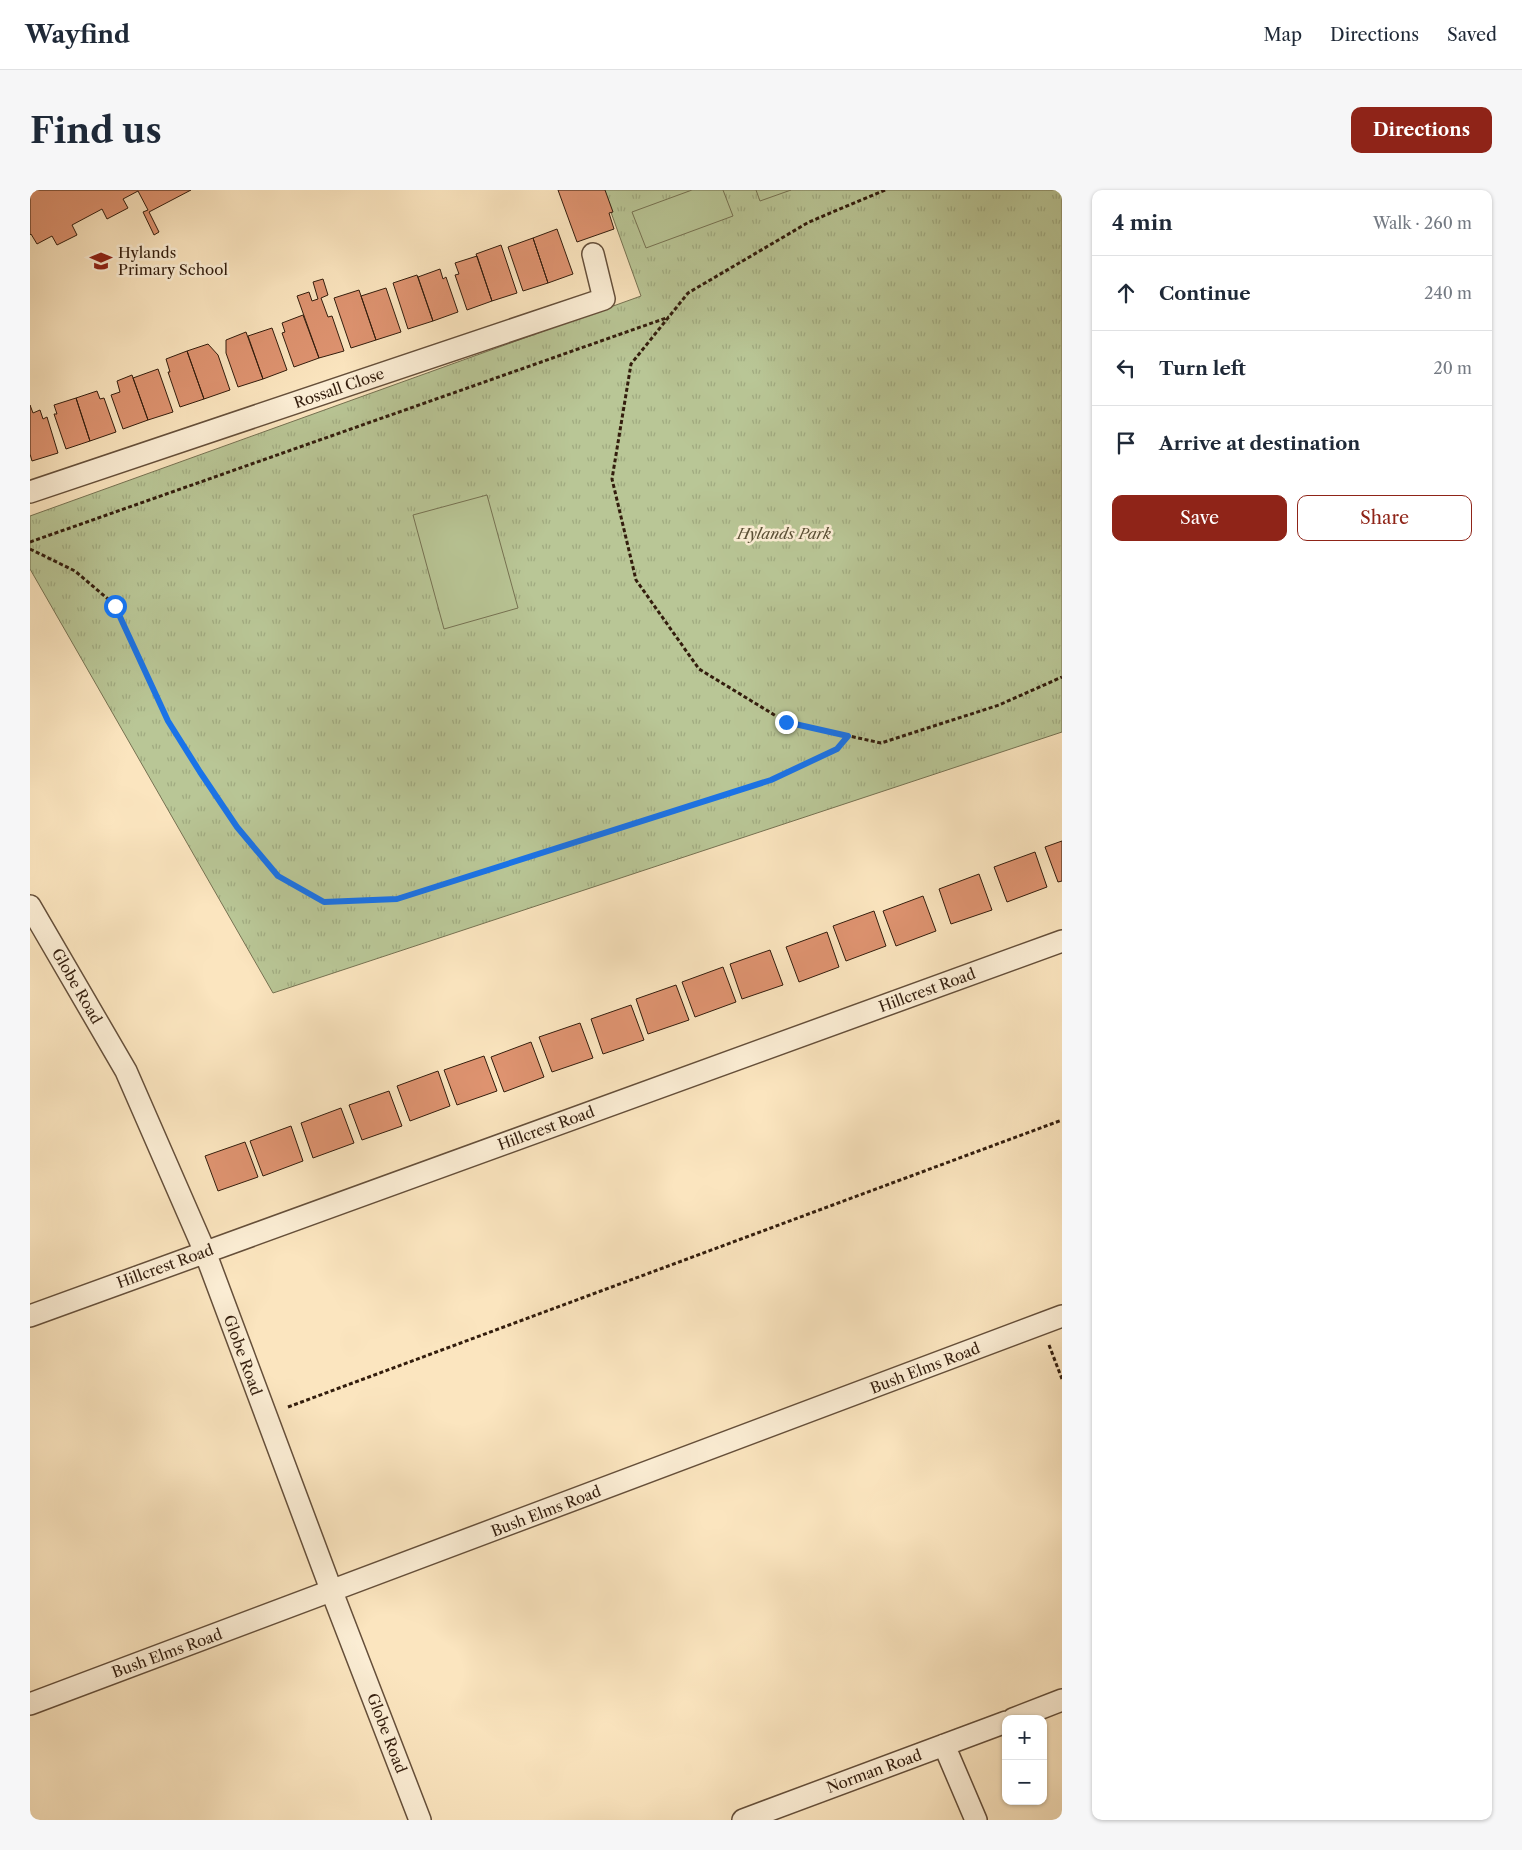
<!DOCTYPE html>
<html lang="en">
<head>
<meta charset="utf-8">
<style>
	:root { --surface:#fff; --page:#f6f6f7; --text:#1f2937; --muted:#747a83; --line:#e0e1e3; --accent:#8f2418 }
	body { margin:0; font-family:"Libre Caslon Text",serif; background:var(--page); color:var(--text) }
	.controls { position:absolute; right:15px; bottom:15px; display:grid; overflow:hidden; border-radius:10px; box-shadow:0 1px 4px #0004 }
	.controls button { width:45px; height:45px; display:grid; place-items:center; padding:0; border:0; border-bottom:1px solid var(--line); background:var(--surface); color:var(--text); font:25px sans-serif }
	.stop { position:absolute; width:15px; height:15px; margin:-11px; border:4px solid #1a73e8; border-radius:50%; background:#fff }
	.stop.end { background:#1a73e8; border-color:#fff; box-shadow:0 1px 5px #0008 }
	.list { margin:0; padding:0; list-style:none }
	h2 { display:flex; justify-content:space-between; align-items:center; height:65px; margin:0; padding:0 20px; font-size:21px }
	h2 small { font-size:16px; font-weight:400; color:var(--muted) }
	.list li { display:grid; grid-template-columns:32px 1fr auto; gap:15px; align-items:center; box-sizing:border-box; height:75px; padding:0 20px; border-top:1px solid var(--line) }
	.list b { display:block; font-size:19px; white-space:nowrap }
	.list em { font-size:16px; font-style:normal; color:var(--muted) }
	.actions { display:flex; gap:10px; padding:15px 20px }
	.actions a { flex:1; padding:11px 0; border:1px solid var(--accent); border-radius:10px; text-align:center; font-size:18px; color:var(--accent) }
	.actions .main { background:var(--accent); color:#fff }
	.icon { flex:none; width:28px; height:28px; fill:none; stroke:currentColor; stroke-width:2; stroke-linecap:round; stroke-linejoin:round }
	.map { position:relative; flex:none; width:1032px; height:1630px; overflow:hidden; border-radius:10px }
	header { display:flex; align-items:center; gap:30px; box-sizing:border-box; height:70px; padding:0 25px; background:var(--surface); border-bottom:1px solid var(--line) }
	header strong { font-size:24px }
	nav { display:flex; gap:28px; margin-inline-start:auto; font-size:18px }
	.intro { display:flex; align-items:center; justify-content:space-between; box-sizing:border-box; height:120px; padding:0 30px }
	h1 { margin:0; font-size:35px }
	.button { padding:12px 22px; border-radius:10px; background:var(--accent); color:#fff; font-size:18px; font-weight:700 }
	main { display:flex; gap:30px; padding:0 30px }
	aside { flex:1; background:var(--surface); border-radius:10px; box-shadow:0 1px 4px #0004 }
	.map>svg:first-child { display:block }
</style>
</head>
<body>
<header>
<strong>Wayfind</strong>
<nav><a>Map</a><a>Directions</a><a>Saved</a></nav>
</header>
<div class="intro"><h1>Find us</h1><a class="button">Directions</a></div>
<main>
<div class="map">
<svg width="1032" height="1630" viewBox="0 0 1032 1630">
	<defs>
		<pattern id="grass-tufts" width="24" height="20" patternUnits="userSpaceOnUse" patternTransform="scale(1.25)"><rect width="24" height="20" fill="#b9c696"/><path d="M3 7l-1-3M5 7V3M7 7l1-3M15 17l-1-3M17 17v-4M19 17l1-3" fill="none" stroke="#a0aa80"/></pattern>
	</defs>
	<rect width="100%" height="100%" fill="#fbe5bf"/>
	<filter id="stains"><feTurbulence type="fractalNoise" baseFrequency=".004" numOctaves="4"/><feColorMatrix values="0 0 0 0 .2 0 0 0 0 .09 0 0 0 0 .02 0 0 0 .5 -.17"/></filter>
	<radialGradient id="worn" r=".72"><stop offset=".6" stop-color="#630" stop-opacity="0"/><stop offset="1" stop-color="#630" stop-opacity=".3"/></radialGradient>
	<path fill="url(#grass-tufts)" stroke="#767252" d="M 573,0 L 1032,0 L 1032,542 L 243,803 L 0,379 L 0,326 L 611,106 Z"/>
	<path fill="#b9c696" stroke="#767252" d="M 662,0 L 693,0 L 703,26 L 616,58 L 602,22 Z
		M 726,0 L 761,0 L 730,11 Z
		M 457,305 L 488,418 L 414,439 L 383,325 Z"/>
	<path fill="#de9370" stroke="#331d0d" d="M 0,0 L 161,0 L 119,22 L 129,42 L 124,45 L 113,22 L 118,20 L 108,1 L 93,9 L 98,18 L 77,29 L 72,19 L 42,35 L 47,45 L 27,55 L 22,46 L 7,54 L 1,44 L 0,45 Z
		M 528,0 L 575,0 L 583,22 L 579,23 L 584,39 L 547,52 Z
		M 527,39 L 543,84 L 518,93 L 503,48 Z
		M 503,48 L 518,93 L 493,101 L 478,57 Z
		M 471,55 L 487,103 L 462,111 L 446,64 Z
		M 447,66 L 462,111 L 437,120 L 425,85 L 429,84 L 425,73 Z
		M 410,79 L 413,89 L 416,87 L 428,122 L 403,131 L 388,87 Z
		M 387,85 L 403,131 L 378,139 L 363,93 Z
		M 293,89 L 298,105 L 291,108 L 298,127 L 302,126 L 314,161 L 289,168 L 267,106 L 279,102 L 282,111 L 288,109 L 283,92 Z
		M 356,98 L 371,142 L 346,150 L 331,106 Z
		M 329,100 L 346,150 L 321,158 L 304,108 Z
		M 273,125 L 289,168 L 264,177 L 252,143 L 255,142 L 252,133 Z
		M 242,138 L 257,180 L 233,189 L 218,146 Z
		M 216,142 L 233,189 L 208,197 L 196,163 L 196,150 Z
		M 178,154 L 188,165 L 200,200 L 174,209 L 157,161 Z
		M 157,161 L 174,209 L 150,217 L 138,182 L 140,182 L 136,169 Z
		M 128,179 L 143,222 L 118,230 L 103,188 Z
		M 102,185 L 118,230 L 93,239 L 81,205 L 90,202 L 87,191 Z
		M 67,201 L 70,209 L 74,208 L 86,242 L 60,251 L 46,208 Z
		M 46,208 L 60,251 L 36,259 L 24,224 L 27,224 L 24,215 Z
		M 0,215 L 3,223 L 10,220 L 13,229 L 17,227 L 28,263 L 2,271 L 0,264 Z
		M 1032,651 L 1032,691 L 1028,692 L 1015,657 Z
		M 1005,662 L 1017,697 L 977,712 L 964,677 Z
		M 949,684 L 962,720 L 921,734 L 909,699 Z
		M 893,706 L 906,741 L 866,756 L 853,721 Z
		M 844,721 L 856,756 L 816,771 L 803,736 Z
		M 797,742 L 809,777 L 769,792 L 756,757 Z
		M 740,760 L 753,795 L 712,809 L 700,774 Z
		M 693,777 L 706,812 L 665,827 L 652,792 Z
		M 646,795 L 659,830 L 618,844 L 606,809 Z
		M 601,815 L 614,850 L 573,864 L 561,829 Z
		M 550,833 L 563,868 L 522,882 L 509,847 Z
		M 501,852 L 514,887 L 474,902 L 461,867 Z
		M 454,866 L 467,901 L 427,915 L 414,880 Z
		M 408,881 L 420,916 L 380,931 L 367,896 Z
		M 359,901 L 372,936 L 332,950 L 319,915 Z
		M 311,918 L 324,953 L 283,968 L 271,933 Z
		M 261,936 L 273,971 L 233,986 L 220,951 Z
		M 215,952 L 228,987 L 188,1001 L 175,966 Z"/>
	<g fill="none" stroke-linecap="round" stroke-linejoin="round">
		<g stroke="#654f3a" stroke-width="24">
			<path id="street" d="M 0,302 L 574,109 L 563,64
				M 0,716 L 96,881 L 175,1062 L 302,1402 L 390,1630
				M 0,1126 L 1032,751
				M 0,1514 L 1032,1126
				M 983,1529 L 1032,1510
				M 914,1555 L 946,1630
				M 713,1630 L 976,1532"/>
		</g>
		<path stroke="#331d0d" stroke-width="3" stroke-dasharray="4 2.5" stroke-linecap="butt" d="M 855,0 L 779,32 L 658,103 L 601,174 L 582,289 L 606,390 L 669,479 L 756,532 L 851,553 L 969,515 L 1032,487
			M 0,352 L 639,127
			M 0,359 L 45,381 L 85,415 L 138,531 L 170,582 L 207,637 L 247,685 L 294,712 L 367,709 L 741,590 L 807,559 L 818,546
			M 1019,1155 L 1032,1189
			M 258,1217 L 1032,930"/>
		<use href="#street" stroke="#fceed5" stroke-width="21"/>
	</g>
	<g fill="none" stroke-linecap="round" stroke-linejoin="round">
		<path stroke="#1a73e8" stroke-width="6" d="M 85,416 L 138,531 L 170,582 L 207,637 L 248,686 L 294,712 L 367,709 L 741,590 L 807,559 L 818,546 L 756,532"/>
	</g>
	<defs>
		<g id="school-bare" transform="scale(1.725)"><path d="M0-5L7-2L0 1L-7-2ZM-4 1L0 2.5L4 1V4Q0 6-4 4Z" fill="#8f2418" stroke="#fceed5" stroke-width="2.5" paint-order="stroke"/></g>
	</defs>
	<g fill-rule="evenodd">
		<use href="#school-bare" x="71" y="71"/>
	</g>
	<g text-anchor="middle" dominant-baseline="central" stroke-width="5" stroke-linejoin="round" paint-order="stroke">
		<g font-size="15" fill="#331d0d" stroke="#fceed5" text-anchor="start">
			<text x="88" y="62">Hylands<tspan x="88" dy="17">Primary School</tspan></text>
		</g>
		<g font-size="15" fill="#331d0d" stroke="#fceed5">
			<text transform="translate(309 198) rotate(-19)">Rossall Close</text>
			<text transform="translate(47 796) rotate(60)">Globe Road</text>
			<text transform="translate(897 800) rotate(-20)">Hillcrest Road</text>
			<text transform="translate(516 938) rotate(-20)">Hillcrest Road</text>
			<text transform="translate(135 1076) rotate(-20)">Hillcrest Road</text>
			<text transform="translate(213 1165) rotate(70)">Globe Road</text>
			<text transform="translate(895 1178) rotate(-21)">Bush Elms Road</text>
			<text transform="translate(516 1321) rotate(-21)">Bush Elms Road</text>
			<text transform="translate(137 1463) rotate(-20)">Bush Elms Road</text>
			<text transform="translate(357 1543) rotate(69)">Globe Road</text>
			<text transform="translate(844 1581) rotate(-20)">Norman Road</text>
		</g>
		<g font-size="15" font-style="italic" fill="#5b5036" stroke="#fceed5">
			<text x="754" y="343">Hylands Park</text>
		</g>
	</g>
	<rect width="100%" height="100%" filter="url(#stains)"/>
	<rect width="100%" height="100%" fill="url(#worn)"/>
</svg>
<div class="controls">
<button>+</button>
<button>−</button>
</div>
<div class="stop" style="left:85px;top:416px"></div>
<div class="stop end" style="left:756px;top:532px"></div>
</div>
<aside>
<h2>4 min<small>Walk · 260 m</small></h2>
<ul class="list">
<li><svg class="icon" aria-label="ahead" viewBox="0 0 24 24"><path d="M12 20V5M6 11l6-6 6 6"/></svg><div><b>Continue</b></div><em>240 m</em></li>
<li><svg class="icon" aria-label="left" viewBox="0 0 24 24"><path d="M17 20v-9H6M10 6l-5 5 5 5"/></svg><div><b>Turn left</b></div><em>20 m</em></li>
<li><svg class="icon" aria-label="arrive" viewBox="0 0 24 24"><path d="M6 21V4h12l-3 4 3 4H6"/></svg><div><b>Arrive at destination</b></div></li>
</ul>
<div class="actions"><a class="main">Save</a><a>Share</a></div>
</aside>
</main>
</body>
</html>
